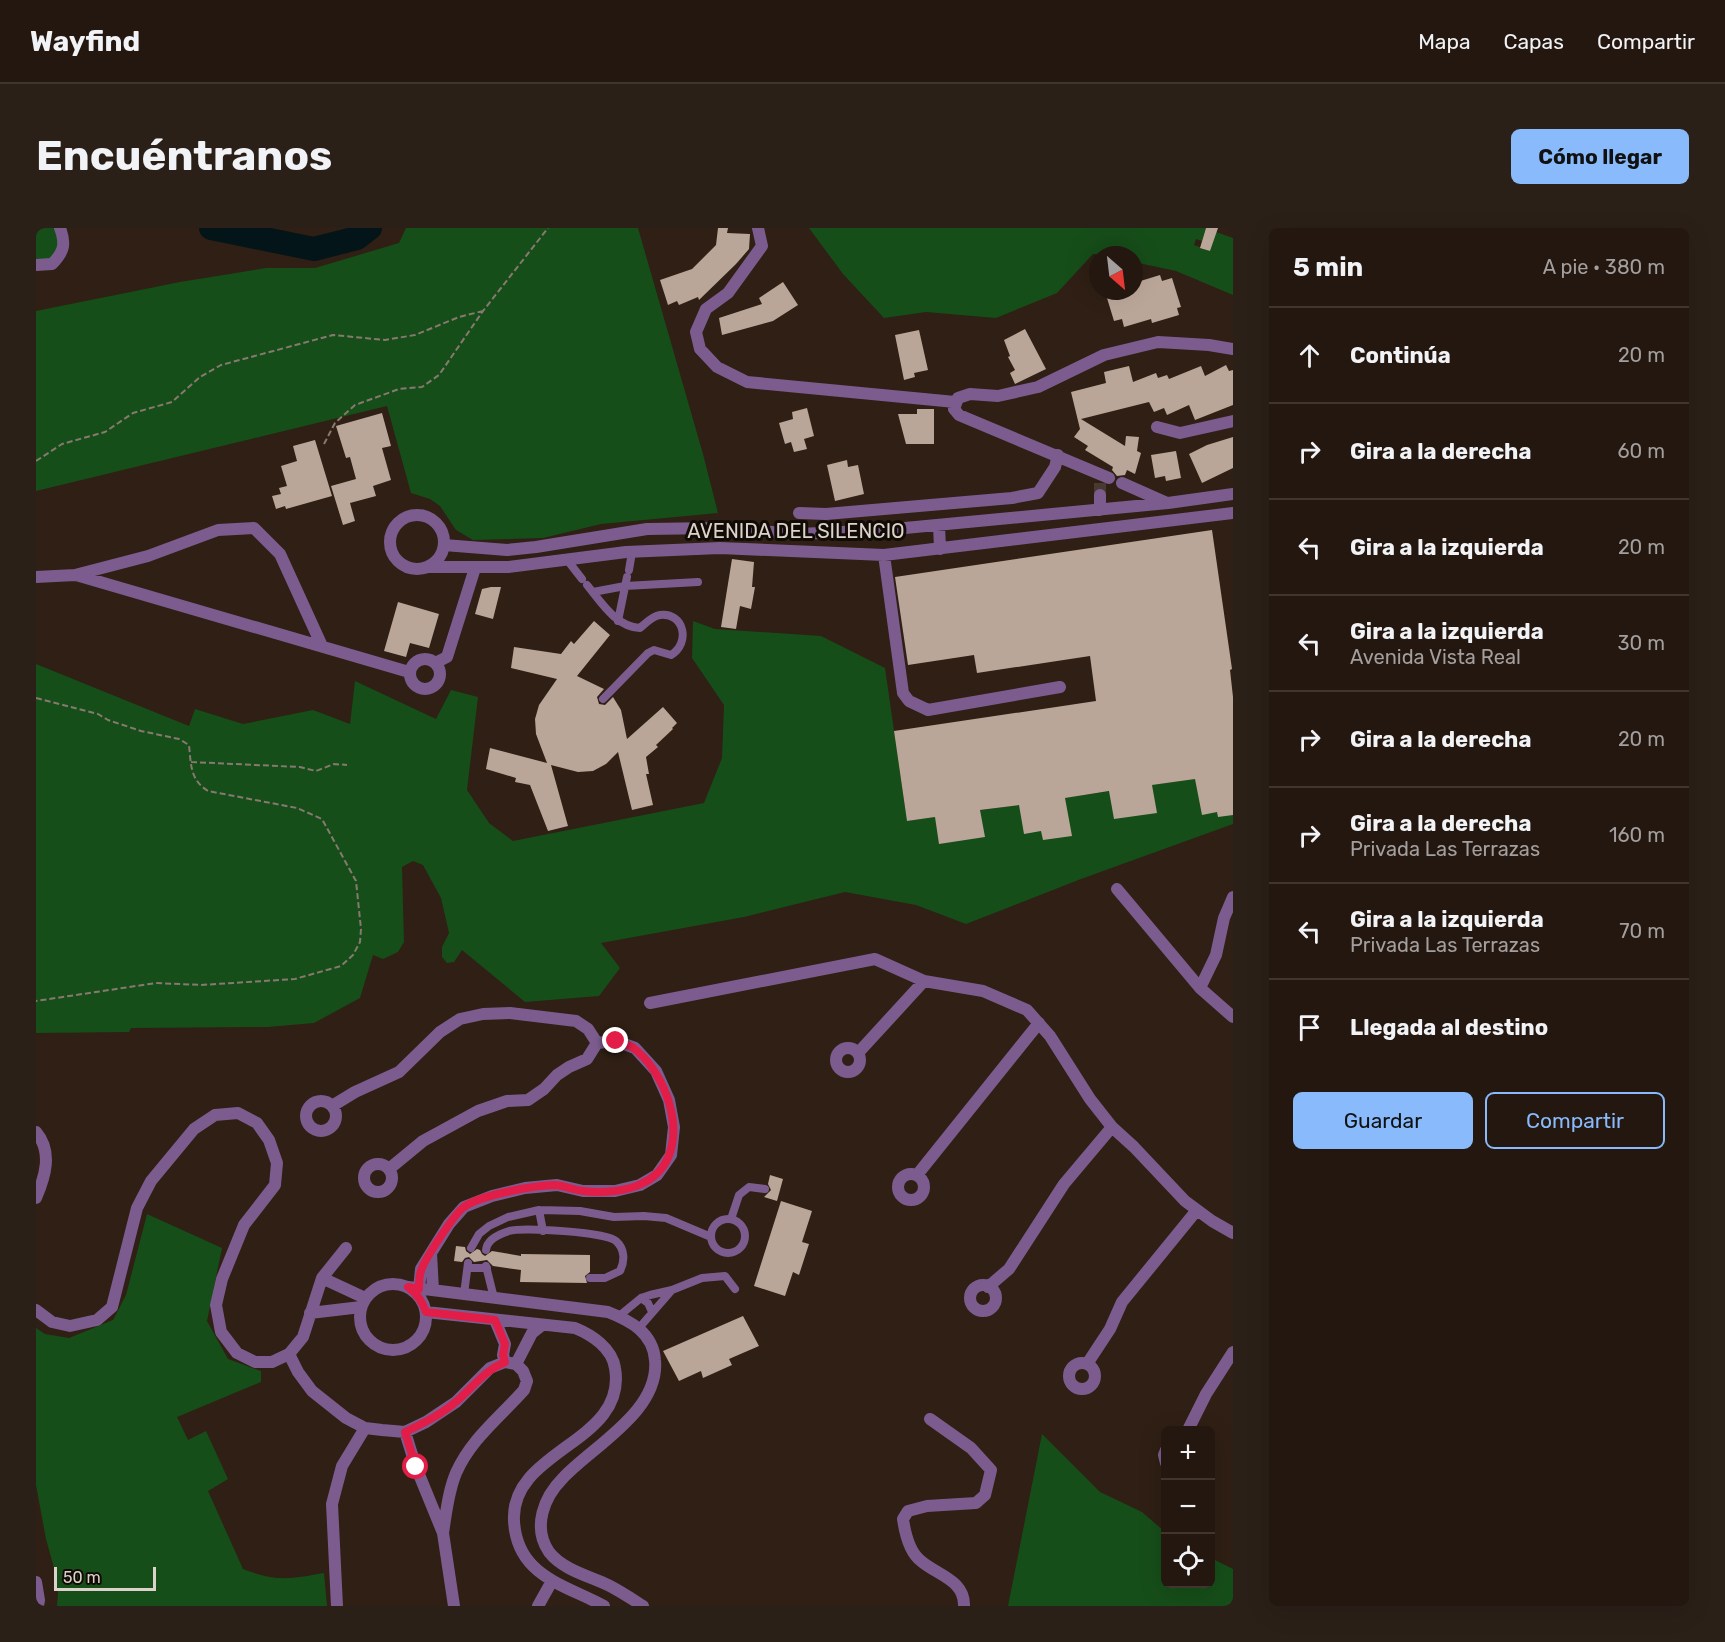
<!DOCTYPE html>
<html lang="es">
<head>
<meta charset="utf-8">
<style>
	:root { --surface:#23170f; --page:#2b2018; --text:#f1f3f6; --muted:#a39f9e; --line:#40362f; --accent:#88bafc }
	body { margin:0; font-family:Rubik,sans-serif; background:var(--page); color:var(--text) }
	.controls { position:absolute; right:18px; bottom:18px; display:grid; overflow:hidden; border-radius:9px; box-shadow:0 6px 24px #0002 }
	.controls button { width:54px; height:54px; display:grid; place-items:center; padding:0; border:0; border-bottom:2px solid var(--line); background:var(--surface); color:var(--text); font:30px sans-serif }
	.compass { position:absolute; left:1053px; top:18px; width:54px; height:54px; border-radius:50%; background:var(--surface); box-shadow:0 6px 24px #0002; rotate:152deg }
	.scale { position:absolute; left:18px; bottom:15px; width:102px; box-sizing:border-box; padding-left:6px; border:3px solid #ddd2cb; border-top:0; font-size:16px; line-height:21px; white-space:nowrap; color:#ddd2cb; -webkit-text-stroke:4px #110b06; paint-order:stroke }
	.stop { position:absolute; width:18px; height:18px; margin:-14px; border:4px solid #e11d48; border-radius:50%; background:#fff }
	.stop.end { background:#e11d48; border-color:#fff; box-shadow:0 2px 6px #0008 }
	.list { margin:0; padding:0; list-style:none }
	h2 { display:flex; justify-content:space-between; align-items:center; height:78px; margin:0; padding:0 24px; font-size:26px }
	h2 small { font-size:20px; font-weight:400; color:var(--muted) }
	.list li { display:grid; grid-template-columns:39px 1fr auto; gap:18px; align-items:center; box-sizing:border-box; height:96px; padding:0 24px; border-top:2px solid var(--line) }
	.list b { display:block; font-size:22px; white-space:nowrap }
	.list p { margin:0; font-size:20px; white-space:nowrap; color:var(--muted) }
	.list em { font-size:20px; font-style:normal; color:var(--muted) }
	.actions { display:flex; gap:12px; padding:18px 24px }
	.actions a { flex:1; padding:14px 0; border:2px solid var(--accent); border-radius:9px; text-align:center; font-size:21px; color:var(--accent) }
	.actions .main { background:var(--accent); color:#111 }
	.icon { flex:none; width:33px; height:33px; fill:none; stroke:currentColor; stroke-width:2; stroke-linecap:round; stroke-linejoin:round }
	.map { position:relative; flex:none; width:1197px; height:1378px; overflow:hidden; border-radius:9px }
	header { display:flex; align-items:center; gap:36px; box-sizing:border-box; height:84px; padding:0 30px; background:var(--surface); border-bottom:2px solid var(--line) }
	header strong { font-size:28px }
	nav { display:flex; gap:33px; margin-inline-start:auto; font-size:21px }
	.intro { display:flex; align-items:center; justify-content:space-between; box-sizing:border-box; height:144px; padding:0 36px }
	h1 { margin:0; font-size:42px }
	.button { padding:15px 27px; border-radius:9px; background:var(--accent); color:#111; font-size:21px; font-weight:700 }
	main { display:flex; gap:36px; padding:0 36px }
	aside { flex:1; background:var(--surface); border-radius:9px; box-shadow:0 6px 24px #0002 }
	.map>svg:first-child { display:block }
</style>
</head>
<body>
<header>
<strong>Wayfind</strong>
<nav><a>Mapa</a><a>Capas</a><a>Compartir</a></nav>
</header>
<div class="intro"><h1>Encuéntranos</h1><a class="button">Cómo llegar</a></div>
<main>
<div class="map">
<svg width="1197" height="1378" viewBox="0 0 1197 1378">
	<rect width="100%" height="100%" fill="#2f1f14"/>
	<path fill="#164e19" d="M 0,0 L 17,0 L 20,2 L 24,13 L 21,24 L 13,31 L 0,32 Z
		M 370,0 L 602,0 L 667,226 L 682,285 L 565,296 L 507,310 L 437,312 L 420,302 L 404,278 L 394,271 L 375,265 L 351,178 L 0,263 L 0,83 L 144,54 L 230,40 L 279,40 L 363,15 Z
		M 773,0 L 1170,0 L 1166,13 L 1160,11 L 1158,17 L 1174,23 L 1180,4 L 1197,10 L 1197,67 L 1140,43 L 1098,34 L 1098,27 L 1057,26 L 1021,65 L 960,90 L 890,84 L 848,90 L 807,46 Z
		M 657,393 L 679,401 L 785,408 L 849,440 L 871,593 L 1197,545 L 1197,596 L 1045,651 L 930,696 L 880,677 L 809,664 L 708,689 L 565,715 L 584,740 L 563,768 L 489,774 L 426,722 L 418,734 L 411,735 L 406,729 L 406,719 L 413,705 L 405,670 L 387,637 L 377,633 L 366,639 L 368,714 L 362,724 L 347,731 L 337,727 L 324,770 L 278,795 L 232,799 L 95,800 L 93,804 L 0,805 L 0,436 L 153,498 L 159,481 L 207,496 L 277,482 L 314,496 L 319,453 L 400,491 L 415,462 L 442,469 L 431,562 L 453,595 L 477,613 L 668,575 L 686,530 L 688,477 L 656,430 Z
		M 111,986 L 186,1020 L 171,1093 L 192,1131 L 225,1143 L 225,1154 L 141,1189 L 152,1212 L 170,1203 L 192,1251 L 172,1263 L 207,1341 C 240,1354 254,1351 288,1345 L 291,1378 L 21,1378 L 22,1365 L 18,1340 L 10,1311 L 0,1257 L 0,1100 L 9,1106 L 33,1110 L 77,1092 L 90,1067 Z
		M 1006,1206 L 1064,1264 L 1106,1284 L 1129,1304 L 1130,1356 L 1174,1356 L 1175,1330 L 1197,1341 L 1197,1378 L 972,1378 Z"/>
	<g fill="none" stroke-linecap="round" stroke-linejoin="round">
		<path stroke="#041519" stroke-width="24" d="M 175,0 L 278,21 L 321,10 L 334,0"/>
	</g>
	<path fill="#baa698" d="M 682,0 L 692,0 L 691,5 L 714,6 L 713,21 L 700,36 L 663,72 L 662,69 L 643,77 L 641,73 L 632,77 L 624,52 L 656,41 L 680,17 Z
		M 1170,0 L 1182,0 L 1174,23 L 1164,20 Z
		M 1124,47 L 1126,53 L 1136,50 L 1145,79 L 1141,80 L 1143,87 L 1116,95 L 1115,91 L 1088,99 L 1086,91 L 1078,93 L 1071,70 L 1079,68 L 1078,63 L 1098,63 L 1098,55 Z
		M 747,54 L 762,77 L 737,93 L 686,107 L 683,90 L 726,76 L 723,70 Z
		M 989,101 L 1010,141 L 979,156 L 974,145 L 979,142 L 972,129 L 974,128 L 968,112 Z
		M 883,102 L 892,142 L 878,145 L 879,149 L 868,152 L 859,107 Z
		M 1190,137 L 1193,143 L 1197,142 L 1197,177 L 1159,192 L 1153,177 L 1131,187 L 1128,180 L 1118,184 L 1113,174 L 1045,191 L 1089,218 L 1090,208 L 1103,209 L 1101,223 L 1105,225 L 1099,246 L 1091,242 L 1089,247 L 1081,248 L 1076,242 L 1077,239 L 1049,222 L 1052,218 L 1038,209 L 1044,201 L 1035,164 L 1070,155 L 1068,144 L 1093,138 L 1097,154 L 1120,145 L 1122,150 L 1131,147 L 1133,151 L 1165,138 L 1169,148 Z
		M 771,180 L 778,208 L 768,211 L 771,221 L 758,224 L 755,214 L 749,216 L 743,195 L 757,191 L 756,184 Z
		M 881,181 L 898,181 L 898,216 L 870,216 L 862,186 L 881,186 Z
		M 346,185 L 355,218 L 346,220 L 355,252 L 337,258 L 340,268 L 314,275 L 319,293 L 307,297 L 295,258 L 320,251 L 314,229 L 310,230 L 300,198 Z
		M 1197,209 L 1197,240 L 1166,255 L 1153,226 L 1171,217 Z
		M 279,212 L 296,268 L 250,281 L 249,278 L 240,281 L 236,268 L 245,266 L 243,260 L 251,258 L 245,238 L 261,233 L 257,218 Z
		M 1140,223 L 1145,250 L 1130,253 L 1129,248 L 1119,250 L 1115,227 Z
		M 811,232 L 812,239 L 822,237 L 828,266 L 799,273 L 791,237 Z
		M 1176,302 L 1196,441 L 1194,442 L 1197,469 L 1197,587 L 1182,589 L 1181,584 L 1166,587 L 1159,551 L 1116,557 L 1121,585 L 1078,591 L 1073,563 L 1029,570 L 1036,608 L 1007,612 L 1005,603 L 988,606 L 983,577 L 944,582 L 949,609 L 903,616 L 899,589 L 871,593 L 858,503 L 1060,473 L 1054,428 L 941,445 L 938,427 L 872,437 L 859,349 Z
		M 696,331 L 718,334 L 716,359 L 719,359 L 715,381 L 704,378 L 700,401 L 685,399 Z
		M 455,359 L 465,359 L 457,391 L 439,386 L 446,361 Z
		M 362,374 L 403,386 L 393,420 L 374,415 L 370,429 L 348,423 Z
		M 558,393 L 574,407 L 541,448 L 568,461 L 561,469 L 563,476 L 569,477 L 577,469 L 585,482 L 591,511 L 627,479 L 641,495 L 636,500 L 637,501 L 620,517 L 622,519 L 610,529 L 613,546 L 610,546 L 617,577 L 596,582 L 582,524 L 570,536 L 557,543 L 542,544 L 515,537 L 532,598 L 512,603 L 494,557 L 479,554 L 480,550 L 450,541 L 454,520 L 511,535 L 500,506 L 499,491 L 503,477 L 521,451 L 475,440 L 478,419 L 525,426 L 535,413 L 538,416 Z
		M 734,947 L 747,951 L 741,973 L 728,969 L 735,962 L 732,956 Z
		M 745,973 L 776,983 L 766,1014 L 773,1016 L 763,1047 L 757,1044 L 749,1068 L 718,1058 Z
		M 420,1018 L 429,1019 L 430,1023 L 434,1026 L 441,1021 L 444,1022 L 446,1026 L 449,1028 L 456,1023 L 485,1028 L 485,1026 L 554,1027 L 554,1044 L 549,1048 L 551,1055 L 484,1054 L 485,1042 L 457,1038 L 451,1032 L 438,1034 L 433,1029 L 429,1030 L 426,1034 L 418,1033 Z
		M 707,1088 L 723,1118 L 693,1131 L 696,1137 L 667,1150 L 665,1143 L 643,1153 L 627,1123 Z"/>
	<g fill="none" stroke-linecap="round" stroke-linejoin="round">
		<path stroke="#493a2f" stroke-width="12" stroke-dasharray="12 6" stroke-linecap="butt" d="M 1064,267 L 1064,255"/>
		<path stroke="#877970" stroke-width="2" stroke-dasharray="6 3" stroke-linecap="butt" d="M 288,216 L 299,195 L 319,177 L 363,161 L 386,159 L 403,147 L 447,83 L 512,0
			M 0,233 L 26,216 L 69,204 L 97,185 L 136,174 L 164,149 L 185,137 L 297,107 L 349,112 L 379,107 L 423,89 L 447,83
			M 0,470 L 62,486 L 72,492 L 105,503 L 143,511 L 153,517 C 155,536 154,552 172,563 L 261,580 L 286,591 L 320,653 L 325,701 L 324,714 L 317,727 L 305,738 L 259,751 L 165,757 L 120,755 L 0,773
			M 155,534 L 264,539 L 280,543 L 298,536 L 311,537"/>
		<path stroke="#7c5c8e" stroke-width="8" d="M 532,333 L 546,351
			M 593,342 L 596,324
			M 551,357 C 565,374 580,399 604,400 C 610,395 616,388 624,387 C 648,384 655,415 635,427 L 618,422 L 612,425 L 567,471
			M 557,364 L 589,358 L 662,354
			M 582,393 L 591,349
			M 503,982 L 507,1003
			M 695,991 L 703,967 L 713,959 L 729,961
			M675 1008a17 17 0 1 1 34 0a17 17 0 1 1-34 0Z
			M 435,1020 L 443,1006 L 453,998 L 472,989 L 503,982 L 544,983 L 578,989 L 608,988 L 630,990 L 675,1009
			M 450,1022 C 451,1011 463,1006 473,1003 C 486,999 571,1004 580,1013 C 589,1021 589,1033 584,1043 L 569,1050 L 554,1050
			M 450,1038 L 458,1070
			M 432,1040 L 451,1040
			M 428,1066 L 432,1035
			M 605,1070 L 612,1075 L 616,1084
			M 583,1088 L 605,1070 L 614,1067 L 636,1062 L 666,1050 L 689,1048 L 699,1061
			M 603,1100 L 636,1062"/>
		<path stroke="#7c5c8e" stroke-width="12" d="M 722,0 L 726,18 L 692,65 L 670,81 L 660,104 L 664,121 L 681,139 L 711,154 L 919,174
			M 0,37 L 16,36 C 28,24 30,16 24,0
			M 1121,199 L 1144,205 L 1197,193
			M 1073,250 L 923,187 L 918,181 L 922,170 L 934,166 L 962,168 L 1002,159 L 1068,127 L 1122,114 L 1173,117 L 1197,121
			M 1086,255 L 1131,275
			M 1064,282 L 1064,267
			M 763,285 L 790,286 L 976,270 L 1002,265 L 1019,239 L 1022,227
			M354 314a27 27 0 1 1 54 0a27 27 0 1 1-54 0Z
			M 903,297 L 904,321
			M 408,317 L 471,322 L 500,319 L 611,301 L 678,300 L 763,306 L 848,302 L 1132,275 L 1197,266
			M 848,327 L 867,465 L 873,473 L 892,482 L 1024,459
			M 393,339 L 472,339 L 590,324 L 684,320 L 848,327 L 1197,285
			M 40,347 L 373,444
			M 0,349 L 39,347 L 112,328 L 182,302 L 218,300 L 244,326 L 286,418
			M374 446a15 15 0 1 1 30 0a15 15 0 1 1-30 0Z
			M 399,435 L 411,429 L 439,340
			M 1081,661 L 1164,760 L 1197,789
			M 1164,760 L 1180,727 L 1188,690 L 1197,669
			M 614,775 L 839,731 L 888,753 L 947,763 L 991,782 L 1014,808 L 1054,871 L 1076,899 L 1098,919 L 1149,973 L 1176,993 L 1197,1005
			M800 832a12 12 0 1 1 24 0a12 12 0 1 1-24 0Z
			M 822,825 L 888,753
			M270 888a15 15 0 1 1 30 0a15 15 0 1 1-30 0Z
			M 296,878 L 319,864 L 363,844 L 404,804 L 424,791 L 447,786 L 474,785 L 540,793 L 552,801 L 561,815
			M 0,904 C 17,924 9,949 0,970
			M328 950a14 14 0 1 1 28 0a14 14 0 1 1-28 0Z
			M 353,941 L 387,913 L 442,883 L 471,873 L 492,872 L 508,861 L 521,847 L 533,839 L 551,831 L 561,815 L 580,813 L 599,820 L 620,843 L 633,872 L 638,899 L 635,927 L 621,947 L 604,957 L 579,963 L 547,963 L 521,957 L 489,960 L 456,968 L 428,979 L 413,996 L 385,1041 L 383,1061
			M862 959a13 13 0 1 1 26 0a13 13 0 1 1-26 0Z
			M 881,947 L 1003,795
			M 395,1025 L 397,1062
			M 286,1050 L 329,1070
			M324 1089a33 33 0 1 1 66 0a33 33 0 1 1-66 0Z
			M934 1070a13 13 0 1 1 26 0a13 13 0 1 1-26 0Z
			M 372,1059 L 572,1084 C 595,1093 617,1105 619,1132 C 624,1183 557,1218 527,1250 C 508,1269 496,1299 513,1324 C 527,1342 553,1348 572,1357 C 584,1363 596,1371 607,1378
			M 952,1059 L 973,1041 L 1028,956 L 1076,899
			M 0,1082 L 16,1094 L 34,1098 L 61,1092 L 76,1079 L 101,980 L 115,953 L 158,901 L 179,887 L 202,885 L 221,895 L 233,912 L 241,935 L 239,957 L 208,997 L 186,1051 L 180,1077 L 185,1104 L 201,1125 L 219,1134 L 236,1134 L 253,1126 L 267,1109 L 286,1050 L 310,1020
			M 390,1084 L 539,1100 C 556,1107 576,1120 579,1140 C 592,1215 474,1221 478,1293 C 479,1311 485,1326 497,1338 C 516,1357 545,1365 568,1378
			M 274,1085 L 325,1079
			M 459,1092 L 469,1116 L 467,1127 L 469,1134
			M 253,1126 L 262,1144 L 276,1163 L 310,1190 L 329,1200 L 346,1202 L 369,1204 L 390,1194 L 420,1174 L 454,1140 L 469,1134 L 480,1136 L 487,1143 L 491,1153 L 488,1162 C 464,1189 435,1211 420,1245 C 412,1264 410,1286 407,1305
			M1033 1148a13 13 0 1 1 26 0a13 13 0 1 1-26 0Z
			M 480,1136 L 496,1105 L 506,1097
			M 1051,1136 L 1074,1101 L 1086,1074 L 1161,982
			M 894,1191 L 935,1220 L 955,1242 L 949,1267 L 940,1275 L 891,1278 L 872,1283 L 867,1291 C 869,1305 873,1324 885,1333 C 901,1347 929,1352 928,1378
			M 1152,1202 L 1170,1166 L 1197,1124
			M 369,1204 L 380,1239 L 407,1305 L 418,1378
			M 1130,1222 L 1128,1227 L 1130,1235
			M 0,1354 L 3,1372 L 2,1378
			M 301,1378 L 296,1276 L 306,1238 L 329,1200
			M 502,1378 L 516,1353"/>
	</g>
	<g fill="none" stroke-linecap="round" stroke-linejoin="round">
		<path stroke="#e11d48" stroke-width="8" d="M 380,1239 L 369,1204 C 388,1195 406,1186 422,1172 C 438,1158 448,1143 469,1134 L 467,1127 L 469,1116 L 459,1092 L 390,1084 C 386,1073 382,1067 372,1059 L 383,1061 C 383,1055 383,1048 385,1043 C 388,1032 419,985 428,979 C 444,967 500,957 520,957 C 529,958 538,962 547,963 C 564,965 589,964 605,956 C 659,932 637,853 600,822 C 595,817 586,815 580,813"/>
	</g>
	<g text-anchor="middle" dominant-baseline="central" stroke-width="6" stroke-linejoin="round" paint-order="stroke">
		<g font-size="20" fill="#ddd2cb" stroke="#110b06">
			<text x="760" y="303">AVENIDA DEL SILENCIO</text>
		</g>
	</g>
</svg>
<div class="controls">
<button>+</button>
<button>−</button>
<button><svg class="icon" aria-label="locate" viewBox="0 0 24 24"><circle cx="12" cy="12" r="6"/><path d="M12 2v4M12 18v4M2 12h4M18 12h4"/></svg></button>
</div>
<svg class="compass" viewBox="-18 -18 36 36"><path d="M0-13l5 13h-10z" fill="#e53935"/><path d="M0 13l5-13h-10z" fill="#a39f9e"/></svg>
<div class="scale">50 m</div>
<div class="stop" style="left:380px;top:1239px"></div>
<div class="stop end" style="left:580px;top:813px"></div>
</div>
<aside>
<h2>5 min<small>A pie · 380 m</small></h2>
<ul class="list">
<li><svg class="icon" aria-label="ahead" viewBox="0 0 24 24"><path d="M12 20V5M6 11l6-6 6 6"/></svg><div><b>Continúa</b></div><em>20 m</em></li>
<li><svg class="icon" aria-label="right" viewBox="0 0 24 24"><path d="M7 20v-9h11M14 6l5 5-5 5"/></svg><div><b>Gira a la derecha</b></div><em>60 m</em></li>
<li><svg class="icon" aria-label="left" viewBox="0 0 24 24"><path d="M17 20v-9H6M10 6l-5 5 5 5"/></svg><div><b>Gira a la izquierda</b></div><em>20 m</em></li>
<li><svg class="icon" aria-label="left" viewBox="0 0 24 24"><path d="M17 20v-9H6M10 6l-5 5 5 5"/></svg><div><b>Gira a la izquierda</b><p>Avenida Vista Real</p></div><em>30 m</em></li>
<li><svg class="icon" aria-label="right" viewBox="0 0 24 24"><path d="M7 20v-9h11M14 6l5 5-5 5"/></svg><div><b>Gira a la derecha</b></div><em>20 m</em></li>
<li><svg class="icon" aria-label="right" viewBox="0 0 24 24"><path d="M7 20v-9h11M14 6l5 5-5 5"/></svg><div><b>Gira a la derecha</b><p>Privada Las Terrazas</p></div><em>160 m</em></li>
<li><svg class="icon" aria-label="left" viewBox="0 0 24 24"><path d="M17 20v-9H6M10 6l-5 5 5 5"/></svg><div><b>Gira a la izquierda</b><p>Privada Las Terrazas</p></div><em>70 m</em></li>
<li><svg class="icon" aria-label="arrive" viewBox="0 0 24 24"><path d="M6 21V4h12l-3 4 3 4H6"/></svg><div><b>Llegada al destino</b></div></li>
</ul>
<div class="actions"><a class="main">Guardar</a><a>Compartir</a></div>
</aside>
</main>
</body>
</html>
